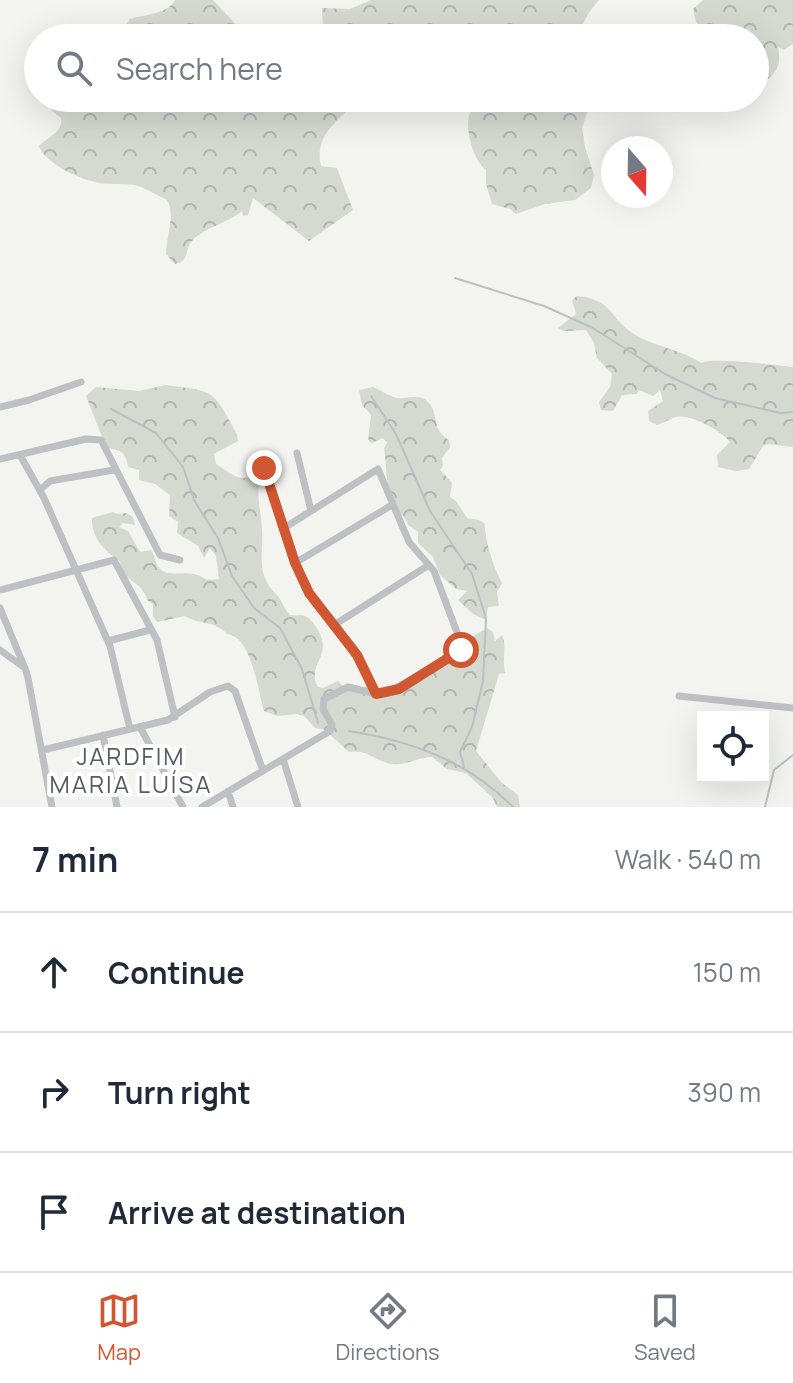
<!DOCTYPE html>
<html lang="en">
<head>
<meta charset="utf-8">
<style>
	:root { --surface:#fff; --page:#f2f2f3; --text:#1f2937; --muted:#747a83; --line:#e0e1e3; --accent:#d15732 }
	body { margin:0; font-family:Manrope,sans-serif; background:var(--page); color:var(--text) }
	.controls { position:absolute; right:24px; bottom:24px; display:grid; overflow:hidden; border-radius:0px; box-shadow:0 8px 32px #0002 }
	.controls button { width:72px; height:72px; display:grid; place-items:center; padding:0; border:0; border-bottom:2px solid var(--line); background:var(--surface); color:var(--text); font:40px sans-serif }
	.compass { position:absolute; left:601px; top:136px; width:72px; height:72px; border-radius:50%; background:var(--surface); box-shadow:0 8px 32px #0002; rotate:160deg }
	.stop { position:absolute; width:24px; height:24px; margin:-18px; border:6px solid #d15732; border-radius:50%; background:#fff }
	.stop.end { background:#d15732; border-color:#fff; box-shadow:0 2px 8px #0008 }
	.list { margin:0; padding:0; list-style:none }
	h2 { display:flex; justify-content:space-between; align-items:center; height:104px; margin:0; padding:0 32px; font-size:34px }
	h2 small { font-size:26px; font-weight:400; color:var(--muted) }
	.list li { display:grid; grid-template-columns:52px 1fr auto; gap:24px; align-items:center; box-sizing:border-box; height:120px; padding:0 32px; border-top:2px solid var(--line) }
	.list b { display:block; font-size:30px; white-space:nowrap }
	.list em { font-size:26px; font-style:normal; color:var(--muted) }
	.icon { flex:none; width:44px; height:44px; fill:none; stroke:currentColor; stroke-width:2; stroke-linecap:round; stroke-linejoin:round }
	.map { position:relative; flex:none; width:793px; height:807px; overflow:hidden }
	.search { position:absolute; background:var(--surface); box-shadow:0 8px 32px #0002; left:24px; right:24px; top:24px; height:88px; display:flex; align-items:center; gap:20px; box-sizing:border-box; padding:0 28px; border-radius:44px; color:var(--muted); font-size:30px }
	.sheet { height:464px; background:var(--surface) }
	nav { display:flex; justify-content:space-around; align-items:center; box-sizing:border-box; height:112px; border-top:2px solid var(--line); background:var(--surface); font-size:22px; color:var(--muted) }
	nav a { display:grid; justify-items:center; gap:4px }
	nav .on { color:var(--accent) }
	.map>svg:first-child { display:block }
</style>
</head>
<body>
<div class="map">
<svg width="793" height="807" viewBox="0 0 793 807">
	<defs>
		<pattern id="forest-crowns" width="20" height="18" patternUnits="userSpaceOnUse" patternTransform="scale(2)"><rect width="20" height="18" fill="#d5dad1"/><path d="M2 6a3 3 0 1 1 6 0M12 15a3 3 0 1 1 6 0" fill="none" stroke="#b0b5af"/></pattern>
	</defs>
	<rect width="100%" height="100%" fill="#f3f3f0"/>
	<path fill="url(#forest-crowns)" d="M 175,0 L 213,0 L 249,38 L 128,38 L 126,25 L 130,19 C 145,14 167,15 175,0 Z
		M 371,0 L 599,0 L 588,14 L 576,38 L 303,38 L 327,29 L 323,27 L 322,8 L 350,9 Z
		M 703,0 L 793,0 L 793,44 L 784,50 L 778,47 C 781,60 779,70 768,79 L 760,73 L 755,74 L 755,38 L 708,37 L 708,34 L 696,22 L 693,9 Z
		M 62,98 L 112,98 L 122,107 L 129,107 L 138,98 L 360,98 C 341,119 313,134 321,166 L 337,168 L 353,210 L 309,241 L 253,198 L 248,215 L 243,216 L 242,211 C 228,223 203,228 192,241 C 184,250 190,261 175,264 L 166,254 C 166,237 176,214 167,200 C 158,196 148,189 138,186 C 125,182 109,186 95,182 C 77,178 45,163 39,146 C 47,137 63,133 61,118 L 51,110 Z
		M 476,98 L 592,98 L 582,128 L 585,147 L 594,175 L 591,188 L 575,200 L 545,204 L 516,214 L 510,209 L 492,204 L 486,184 L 486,170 C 474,161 465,131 469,116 C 471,110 474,104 476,98 Z
		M 577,296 C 611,300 607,312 627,329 C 647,346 680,348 701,363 C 712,357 775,365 793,367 L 793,447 L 769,444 L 763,446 L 749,469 L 736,471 L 718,467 L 717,455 L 730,442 C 722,431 690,413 675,417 C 669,419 664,423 657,425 L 649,421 L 648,411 L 663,401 L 660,390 L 653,396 L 639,390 L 637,394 L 622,395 L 613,411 L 601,410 L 599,402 L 610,387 L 612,374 L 597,358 L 594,343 L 586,330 L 564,331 L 558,328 L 576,314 L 572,300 Z
		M 166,385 C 217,392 212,389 237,434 L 238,441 L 214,454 L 216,464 C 229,472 239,483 254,475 L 260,478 C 256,500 261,508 262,529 C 264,555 255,573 276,594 C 282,600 284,609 290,615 C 294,616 298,615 302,615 C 312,616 323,636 323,645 C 323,662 308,670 318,687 L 323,688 L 338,681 L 348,691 L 352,684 L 363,687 L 371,685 L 381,689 L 390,688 L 431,668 L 438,670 C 446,653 471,637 487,628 L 493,632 L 495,641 L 502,635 C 507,646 502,659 505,673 L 499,674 L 476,751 L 502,783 L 518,795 L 520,807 L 497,807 L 493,798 L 466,773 L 447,769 L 432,757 C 417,757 402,768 387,763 C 373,759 366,749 349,752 L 325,730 L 315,728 L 304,716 L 297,714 L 277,716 L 264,711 C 258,692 252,636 227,634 C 215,620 199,625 185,616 L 157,622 L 153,616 L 153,604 L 148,601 C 144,588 134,582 123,574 L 120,561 C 105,551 91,538 92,518 L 113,512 L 118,514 L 126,513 L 133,517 L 135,525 L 123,523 L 119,527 L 128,531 L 140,552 L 151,550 C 155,556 155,563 159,568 C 170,580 189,566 207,580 L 219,579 L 216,556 L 210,548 L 204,558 L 198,546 L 177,533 L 178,522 L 169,516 L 170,495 L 155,484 L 139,480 L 139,470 L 128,467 C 125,448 119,452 106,447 L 86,396 L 96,387 L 139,391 Z
		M 373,387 C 381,390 388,396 397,398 C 408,400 418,392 428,402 C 440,415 430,428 449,440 L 450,447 L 442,458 L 443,466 L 440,470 L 452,483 L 450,497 L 456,501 L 467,518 L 479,520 L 485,524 C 484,538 494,569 502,583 L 497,592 L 499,606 L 488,607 L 486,620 L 473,614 L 458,600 L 467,591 L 456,589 L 440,575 L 433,557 L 418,543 L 418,532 L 408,525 C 406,516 398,513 394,504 C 385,486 387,467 384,448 L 387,443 L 383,438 L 372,443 L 368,440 L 371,415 L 362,405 L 359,390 Z"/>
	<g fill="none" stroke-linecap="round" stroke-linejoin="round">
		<path stroke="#b7c1c6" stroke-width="2" d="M 455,278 L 544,306 L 593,328 L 665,374 L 715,398 L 780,413 L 793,412
			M 371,396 L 396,434 L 430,511 L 472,574 L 486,618 L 483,681 L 472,727 L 460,752 L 464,767
			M 111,409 L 156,433 L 183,467 L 195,502 L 218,538 L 232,576 L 254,608 L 280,628 L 302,669 L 318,723
			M 349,731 C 411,741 468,761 513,807
			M 765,807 L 774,770 L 793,755"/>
		<path stroke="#bdc1c4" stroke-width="7" d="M 0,407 L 29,400 L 81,382
			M 297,453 L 311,511
			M 20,455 L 44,498 L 110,646 L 130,729
			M 0,459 L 86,439 L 101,440 L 160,555 L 180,560
			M 264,468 L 295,563 L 309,593 L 357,655 L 376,694
			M 40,490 L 50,481 L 114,470
			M 295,563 L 392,505
			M 0,590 L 114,560 L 157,640 L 175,717
			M 0,608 L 24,666
			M 334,625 L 429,565
			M 108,641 L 150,630
			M 0,650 L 25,668 L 28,678 L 52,807
			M 679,696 L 793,708
			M 140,727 L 183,807
			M 103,735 L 117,807
			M 43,750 L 168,720 L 210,692 L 228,686 L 235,691 L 263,771
			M 283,759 L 298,807
			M 228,791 L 233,807
			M 202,807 L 330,731 L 332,725 L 323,709 L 324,699 L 348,687 L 376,694 L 389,692 L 461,650 L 461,643 L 434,571 L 409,542 L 378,469 L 284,528"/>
	</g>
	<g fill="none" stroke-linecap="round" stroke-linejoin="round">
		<path stroke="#d15732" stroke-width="10" d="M 264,468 L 295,563 L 309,593 L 357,655 L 376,694 L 399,689 L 461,650"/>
	</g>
	<g text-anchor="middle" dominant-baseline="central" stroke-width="8" stroke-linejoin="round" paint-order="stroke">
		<g font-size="24" letter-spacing="2" fill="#525c64" stroke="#fff">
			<text x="131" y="755">JARDFIM<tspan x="131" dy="28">MARIA LUÍSA</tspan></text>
		</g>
	</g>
</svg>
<div class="controls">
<button><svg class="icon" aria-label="locate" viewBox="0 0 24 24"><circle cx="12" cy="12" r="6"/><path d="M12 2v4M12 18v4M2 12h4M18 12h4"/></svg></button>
</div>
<svg class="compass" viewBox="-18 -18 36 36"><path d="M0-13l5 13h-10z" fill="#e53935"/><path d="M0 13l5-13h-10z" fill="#747a83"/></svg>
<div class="stop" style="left:461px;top:650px"></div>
<div class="stop end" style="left:264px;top:468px"></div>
<div class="search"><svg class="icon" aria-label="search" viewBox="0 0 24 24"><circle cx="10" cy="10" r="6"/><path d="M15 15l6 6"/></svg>Search here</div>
</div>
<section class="sheet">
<h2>7 min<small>Walk · 540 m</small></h2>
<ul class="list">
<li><svg class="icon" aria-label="ahead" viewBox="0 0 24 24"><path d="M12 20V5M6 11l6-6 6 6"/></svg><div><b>Continue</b></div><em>150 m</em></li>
<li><svg class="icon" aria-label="right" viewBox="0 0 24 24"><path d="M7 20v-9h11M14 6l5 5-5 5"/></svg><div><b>Turn right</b></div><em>390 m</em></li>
<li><svg class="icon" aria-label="arrive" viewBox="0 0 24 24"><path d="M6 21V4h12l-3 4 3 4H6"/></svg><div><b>Arrive at destination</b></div></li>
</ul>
</section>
<nav>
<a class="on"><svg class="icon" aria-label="map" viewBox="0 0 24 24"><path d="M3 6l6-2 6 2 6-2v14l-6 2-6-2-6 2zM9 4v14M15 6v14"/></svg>Map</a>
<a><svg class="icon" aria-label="directions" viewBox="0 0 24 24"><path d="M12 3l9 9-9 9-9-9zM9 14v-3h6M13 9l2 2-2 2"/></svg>Directions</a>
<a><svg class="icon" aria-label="saved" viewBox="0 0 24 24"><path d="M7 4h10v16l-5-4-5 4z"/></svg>Saved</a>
</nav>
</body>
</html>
